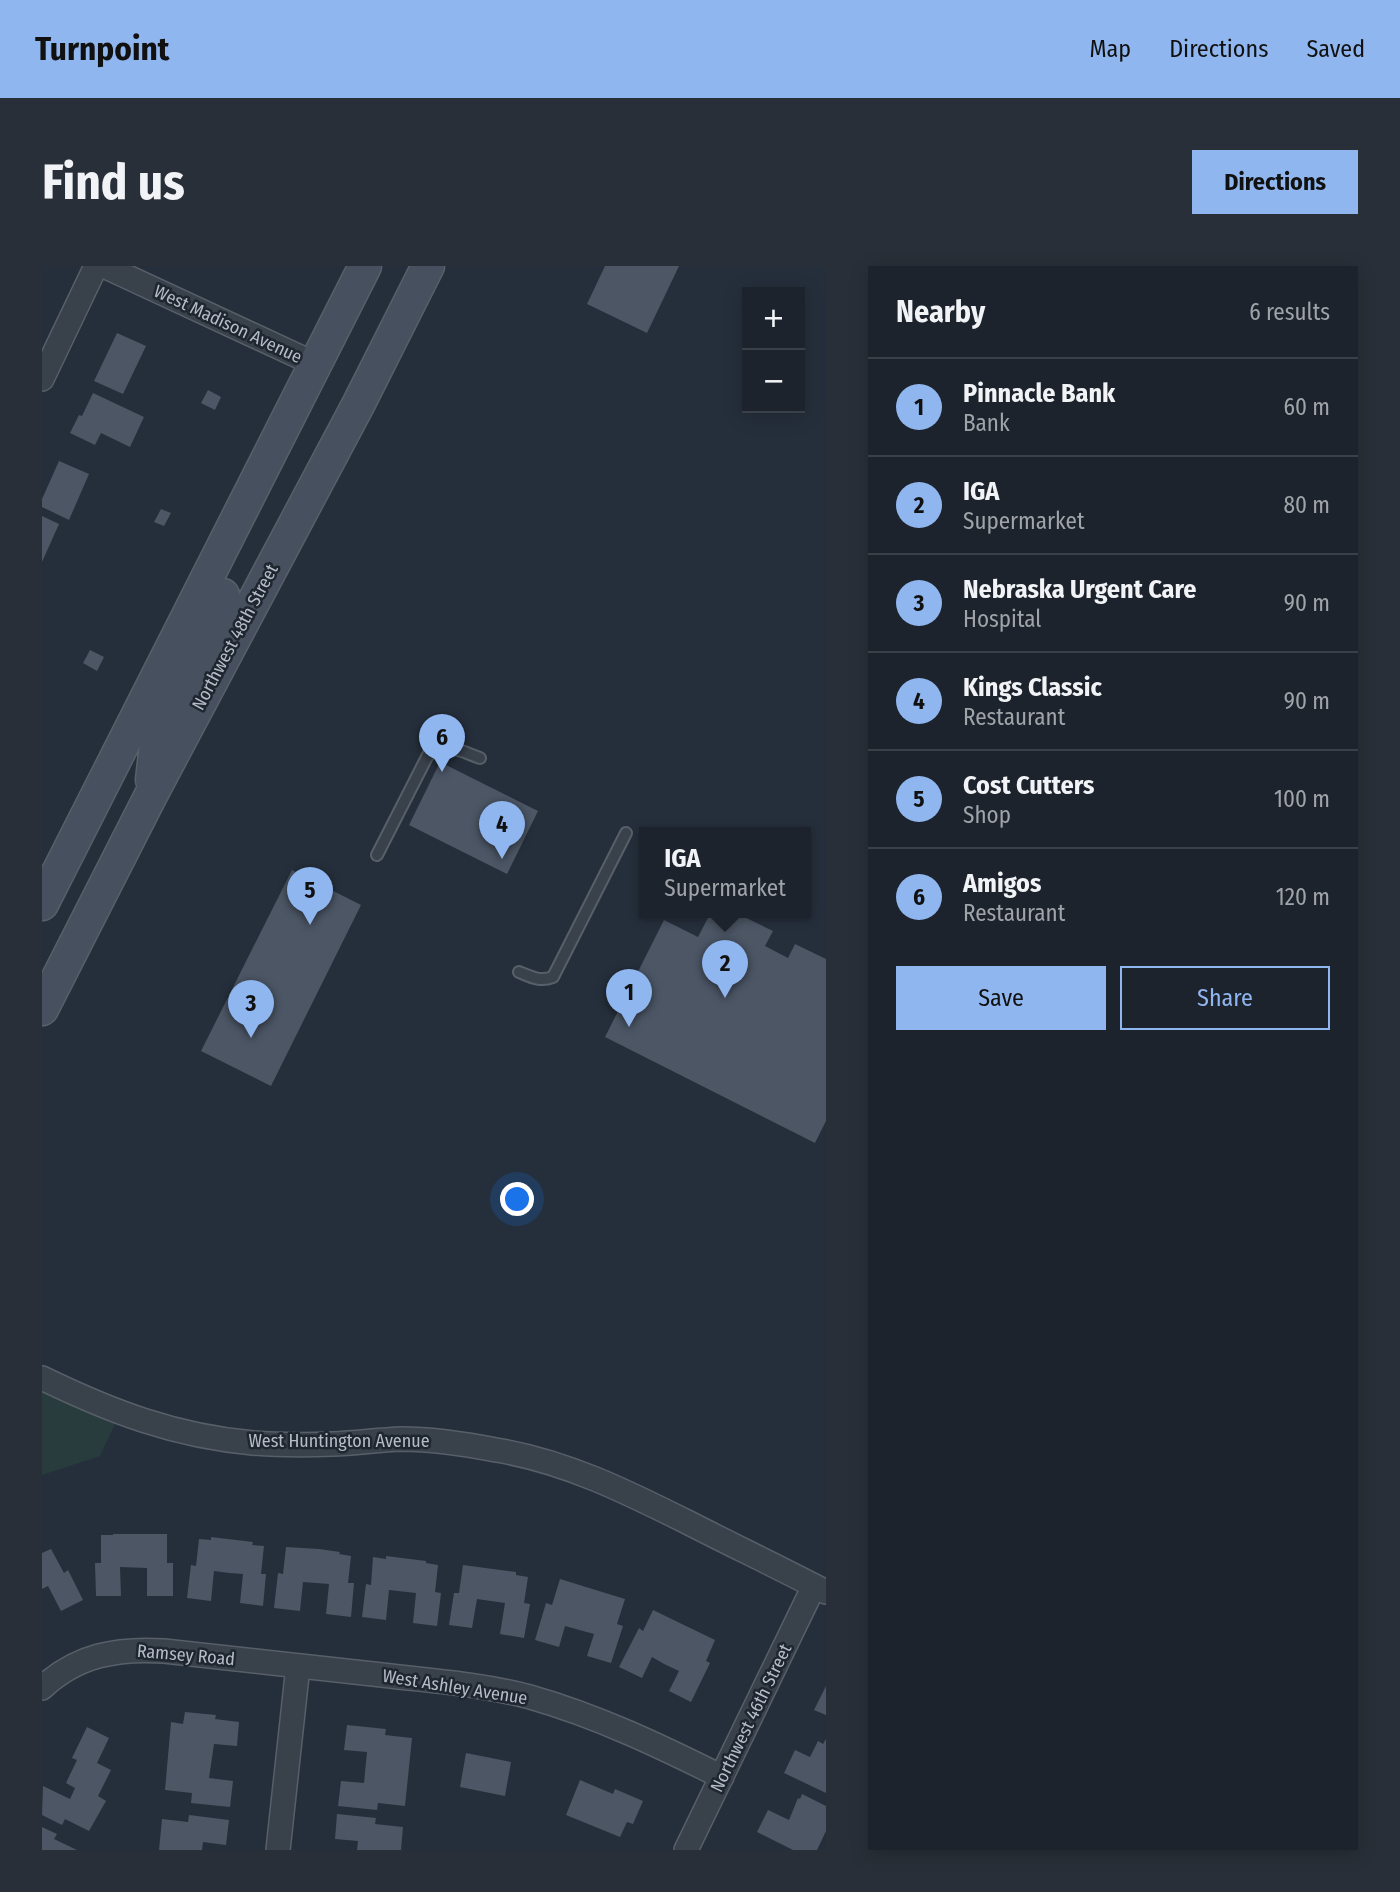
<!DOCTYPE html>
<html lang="en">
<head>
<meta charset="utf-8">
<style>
	:root { --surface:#1c232c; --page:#292f38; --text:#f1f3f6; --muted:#a0a4a9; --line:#3a4048; --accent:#90b6f0 }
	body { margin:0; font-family:"Fira Sans Condensed",sans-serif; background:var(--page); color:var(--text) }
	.controls { position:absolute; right:21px; top:21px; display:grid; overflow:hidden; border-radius:0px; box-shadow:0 4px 18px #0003 }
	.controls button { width:63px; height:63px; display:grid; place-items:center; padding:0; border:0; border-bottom:2px solid var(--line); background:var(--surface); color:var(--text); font:35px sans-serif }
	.you { position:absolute; left:476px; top:934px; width:24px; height:24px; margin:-18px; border:5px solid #fff; border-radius:50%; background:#1a73e8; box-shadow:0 0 0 10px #1a73e833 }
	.badge { display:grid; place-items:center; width:46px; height:46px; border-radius:50%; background:var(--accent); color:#111; font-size:23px; font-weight:700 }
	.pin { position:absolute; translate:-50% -58px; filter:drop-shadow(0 2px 4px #0008) }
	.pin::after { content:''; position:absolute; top:37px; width:24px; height:21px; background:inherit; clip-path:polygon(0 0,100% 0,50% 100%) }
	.popup { position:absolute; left:597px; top:561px; width:172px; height:91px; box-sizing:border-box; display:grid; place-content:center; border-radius:0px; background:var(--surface); filter:drop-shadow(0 2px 5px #0005); font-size:23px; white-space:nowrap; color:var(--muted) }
	.popup b { font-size:26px; color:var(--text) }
	.popup::after { content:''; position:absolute; left:50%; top:100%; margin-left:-14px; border:14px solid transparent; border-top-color:var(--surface) }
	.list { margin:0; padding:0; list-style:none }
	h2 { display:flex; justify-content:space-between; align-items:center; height:91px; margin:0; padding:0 28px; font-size:30px }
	h2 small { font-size:23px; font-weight:400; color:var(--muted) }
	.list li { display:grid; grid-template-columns:46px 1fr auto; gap:21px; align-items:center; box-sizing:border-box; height:98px; padding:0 28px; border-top:2px solid var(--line) }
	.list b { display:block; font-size:26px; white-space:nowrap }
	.list p { margin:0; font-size:23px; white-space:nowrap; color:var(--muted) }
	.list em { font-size:23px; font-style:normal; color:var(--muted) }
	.actions { display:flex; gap:14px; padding:21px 28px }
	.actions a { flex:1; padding:16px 0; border:2px solid var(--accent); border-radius:0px; text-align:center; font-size:24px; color:var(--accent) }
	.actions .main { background:var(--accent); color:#111 }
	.map { position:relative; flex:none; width:784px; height:1584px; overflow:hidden; border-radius:0px }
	header { display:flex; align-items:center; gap:42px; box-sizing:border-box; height:98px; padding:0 35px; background:var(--accent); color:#111 }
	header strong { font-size:33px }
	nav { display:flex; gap:38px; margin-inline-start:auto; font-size:24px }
	.intro { display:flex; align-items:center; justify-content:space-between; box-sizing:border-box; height:168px; padding:0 42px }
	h1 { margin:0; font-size:49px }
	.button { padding:18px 32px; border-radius:0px; background:var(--accent); color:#111; font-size:24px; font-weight:700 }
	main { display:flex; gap:42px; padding:0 42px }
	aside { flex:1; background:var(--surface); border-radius:0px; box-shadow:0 4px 18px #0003 }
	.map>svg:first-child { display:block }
</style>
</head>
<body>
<header>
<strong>Turnpoint</strong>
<nav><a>Map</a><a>Directions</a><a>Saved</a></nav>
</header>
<div class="intro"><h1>Find us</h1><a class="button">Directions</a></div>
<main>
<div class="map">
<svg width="784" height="1584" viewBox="0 0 784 1584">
	<rect width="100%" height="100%" fill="#252f3b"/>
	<path fill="#283c3d" d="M 0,1112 L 78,1147 L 58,1190 L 0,1209 Z"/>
	<path fill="#4c5665" d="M 563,0 L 637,0 L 605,67 L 545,38 Z
		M 75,67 L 104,80 L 81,128 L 52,115 Z
		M 166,124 L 179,131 L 173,144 L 159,137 Z
		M 51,127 L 102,151 L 88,181 L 59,167 L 53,179 L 28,167 L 37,149 L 40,150 Z
		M 17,195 L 47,208 L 27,254 L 0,241 L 0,233 Z
		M 119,243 L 129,247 L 122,260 L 112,256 Z
		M 0,250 L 17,258 L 0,296 Z
		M 48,384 L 62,391 L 55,405 L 41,397 Z
		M 398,496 L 496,545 L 465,608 L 367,559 Z
		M 250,604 L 319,639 L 229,820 L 159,785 Z
		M 669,646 L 692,646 L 731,665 L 723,680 L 746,692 L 753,678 L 784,693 L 784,855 L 773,877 L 563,771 L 622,654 L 656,671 Z
		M 71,1268 L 125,1268 L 125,1297 L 131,1297 L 131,1330 L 105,1330 L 105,1302 L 78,1301 L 79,1330 L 54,1330 L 53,1297 L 59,1297 L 59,1269 L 71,1269 Z
		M 169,1271 L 211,1276 L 210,1279 L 222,1280 L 219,1308 L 224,1308 L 221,1340 L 198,1337 L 201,1308 L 187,1307 L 172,1305 L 169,1335 L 145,1332 L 149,1299 L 154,1300 L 157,1273 L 169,1274 Z
		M 244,1281 L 277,1283 L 298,1286 L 297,1288 L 309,1290 L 306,1317 L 312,1317 L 309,1351 L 284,1348 L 287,1318 L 261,1316 L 258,1345 L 232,1342 L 236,1307 L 241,1308 Z
		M 9,1283 L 22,1307 L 26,1304 L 41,1334 L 19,1345 L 6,1320 L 0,1323 L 0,1287 Z
		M 344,1290 L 384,1295 L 384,1297 L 396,1299 L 393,1326 L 399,1327 L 395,1360 L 371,1357 L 374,1327 L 347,1324 L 344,1354 L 320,1351 L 324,1318 L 329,1319 L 331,1291 L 344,1293 Z
		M 421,1299 L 474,1306 L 474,1309 L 486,1311 L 482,1337 L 488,1338 L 482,1372 L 458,1368 L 463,1337 L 435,1333 L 430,1362 L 407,1359 L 412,1327 L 417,1327 Z
		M 518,1313 L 583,1333 L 575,1358 L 581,1360 L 569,1397 L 545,1390 L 552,1368 L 523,1360 L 517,1381 L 493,1374 L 504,1337 L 510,1339 Z
		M 611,1344 L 673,1374 L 664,1395 L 668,1397 L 649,1436 L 627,1425 L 637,1405 L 622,1398 L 610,1391 L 600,1412 L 577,1401 L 597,1362 L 601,1365 Z
		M 784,1420 L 784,1449 L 772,1444 Z
		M 143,1446 L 174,1449 L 173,1453 L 197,1456 L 195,1480 L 172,1478 L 167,1512 L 191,1515 L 188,1541 L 149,1537 L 150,1527 L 123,1524 L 129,1456 L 141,1458 Z
		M 305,1459 L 344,1463 L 343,1469 L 370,1472 L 363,1540 L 336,1537 L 335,1544 L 296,1540 L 299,1515 L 322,1517 L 325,1486 L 302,1484 Z
		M 45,1461 L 67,1472 L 55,1497 L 69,1504 L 56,1530 L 64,1535 L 47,1565 L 23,1553 L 20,1559 L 0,1549 L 1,1520 L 28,1533 L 33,1522 L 24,1517 L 35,1494 L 30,1492 Z
		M 784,1473 L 784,1527 L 742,1507 L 753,1484 L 768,1491 L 776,1475 L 781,1478 Z
		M 424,1487 L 469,1496 L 463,1530 L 418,1521 Z
		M 538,1514 L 571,1528 L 573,1523 L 601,1535 L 591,1558 L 585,1556 L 578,1571 L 524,1549 Z
		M 760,1528 L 784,1540 L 784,1565 L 775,1584 L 751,1584 L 715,1566 L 726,1544 L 747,1554 L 756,1532 L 758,1533 Z
		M 295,1548 L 334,1552 L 333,1558 L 361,1561 L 359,1584 L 315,1584 L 316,1575 L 293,1573 Z
		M 147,1549 L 187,1554 L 184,1579 L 161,1576 L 160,1584 L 117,1584 L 120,1553 L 146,1556 Z
		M 0,1561 L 15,1568 L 12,1573 L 35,1584 L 0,1584 Z"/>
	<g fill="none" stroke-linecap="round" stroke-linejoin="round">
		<g stroke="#575f69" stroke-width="14">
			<path id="service" d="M 335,589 L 386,489 C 408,477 416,484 438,492
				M 477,706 C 489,711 498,716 511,711 L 584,567"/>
		</g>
		<g stroke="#575f69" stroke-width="26">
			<path id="minor" d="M 62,0 L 273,98
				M 0,113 L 54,0
				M 0,1112 C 70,1146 133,1170 211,1177 C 237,1179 265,1179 291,1178 C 314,1177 337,1174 360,1173 C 391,1173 423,1178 454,1184 C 523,1195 585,1226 647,1257 C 692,1280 738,1302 784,1326
				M 0,1422 C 35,1389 75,1382 122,1385 C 195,1393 267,1401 340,1409 C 389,1415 440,1418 488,1431 C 555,1450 618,1480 680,1511
				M 236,1584 L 256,1400
				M 644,1584 L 772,1320"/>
		</g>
		<g stroke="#575f69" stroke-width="35">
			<path id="secondary" d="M 110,514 L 116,460 L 181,329
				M 0,638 L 323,0
				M 0,743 L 109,529 L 316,139 L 386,0"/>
		</g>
		<use href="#service" stroke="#39414b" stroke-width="10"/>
		<use href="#minor" stroke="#39414b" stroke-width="23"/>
		<use href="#secondary" stroke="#47505e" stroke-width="32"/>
	</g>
	<g text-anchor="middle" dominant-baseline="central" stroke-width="5" stroke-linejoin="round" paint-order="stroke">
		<g font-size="18" fill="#b5bcc7" stroke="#1e2630">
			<text transform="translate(186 58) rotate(25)">West Madison Avenue</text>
			<text transform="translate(193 371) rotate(-62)">Northwest 48th Street</text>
			<text x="297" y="1175">West Huntington Avenue</text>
			<text transform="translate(144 1389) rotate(5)">Ramsey Road</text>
			<text transform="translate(413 1421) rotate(9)">West Ashley Avenue</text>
			<text transform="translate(709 1452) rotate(-64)">Northwest 46th Street</text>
		</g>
	</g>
</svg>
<div class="controls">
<button>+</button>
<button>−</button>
</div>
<div class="you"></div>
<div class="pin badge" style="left:587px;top:761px">1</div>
<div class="pin badge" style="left:683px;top:732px">2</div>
<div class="popup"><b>IGA</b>Supermarket</div>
<div class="pin badge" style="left:209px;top:772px">3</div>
<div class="pin badge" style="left:460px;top:593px">4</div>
<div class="pin badge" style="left:268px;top:659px">5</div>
<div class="pin badge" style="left:400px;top:506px">6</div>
</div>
<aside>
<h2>Nearby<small>6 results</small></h2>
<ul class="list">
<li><span class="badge">1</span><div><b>Pinnacle Bank</b><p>Bank</p></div><em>60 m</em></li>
<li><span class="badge">2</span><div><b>IGA</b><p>Supermarket</p></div><em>80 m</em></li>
<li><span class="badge">3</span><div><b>Nebraska Urgent Care</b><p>Hospital</p></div><em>90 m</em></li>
<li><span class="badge">4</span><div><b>Kings Classic</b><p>Restaurant</p></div><em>90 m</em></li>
<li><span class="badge">5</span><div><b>Cost Cutters</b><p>Shop</p></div><em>100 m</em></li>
<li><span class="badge">6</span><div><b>Amigos</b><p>Restaurant</p></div><em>120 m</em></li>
</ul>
<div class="actions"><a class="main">Save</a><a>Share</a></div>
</aside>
</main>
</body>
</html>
